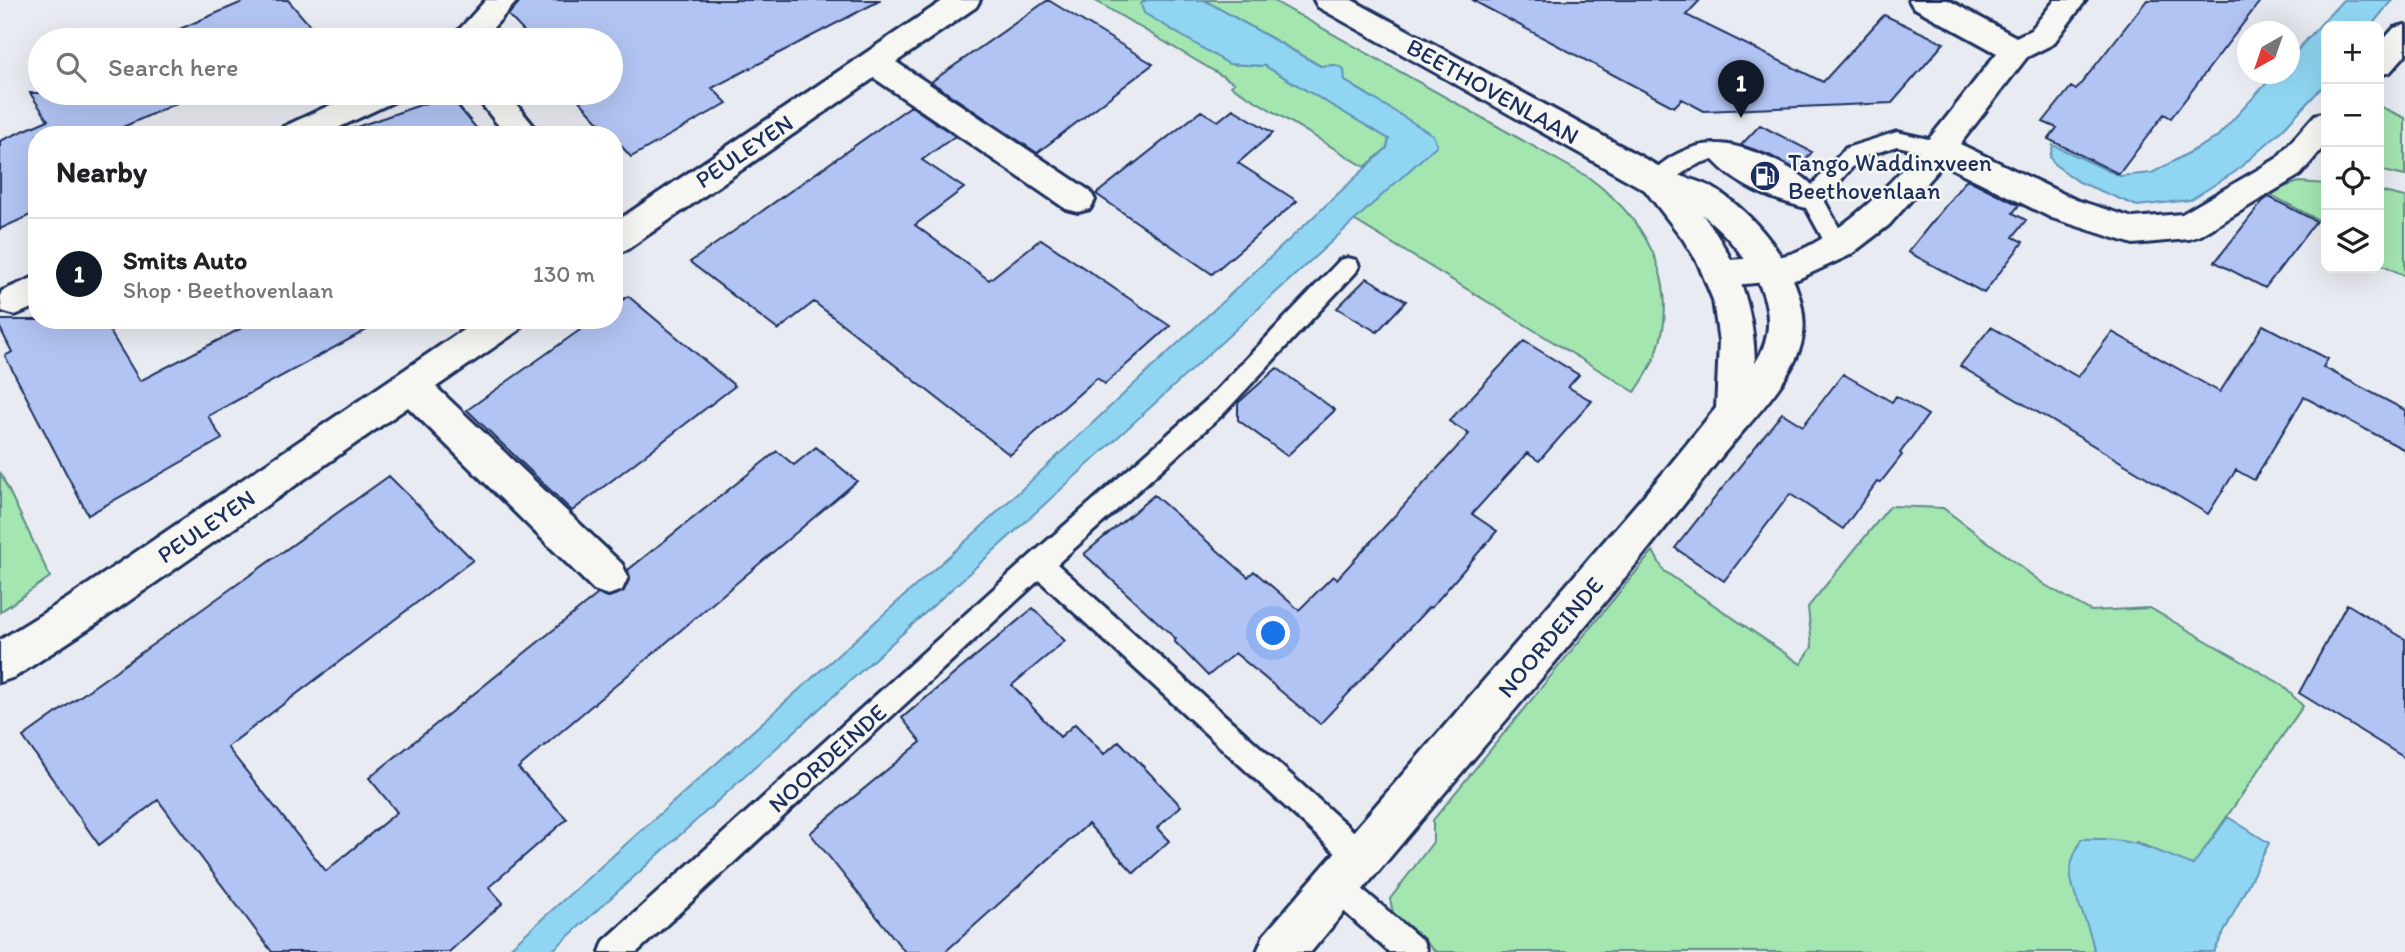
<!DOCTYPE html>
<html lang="en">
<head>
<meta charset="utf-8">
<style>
	:root { --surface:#fff; --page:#f2f2f2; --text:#202124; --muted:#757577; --line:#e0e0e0; --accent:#111827 }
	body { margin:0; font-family:Itim,sans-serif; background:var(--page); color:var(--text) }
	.controls { position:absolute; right:21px; top:21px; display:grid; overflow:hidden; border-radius:14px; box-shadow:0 7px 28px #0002 }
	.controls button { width:63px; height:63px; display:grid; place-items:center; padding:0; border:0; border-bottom:2px solid var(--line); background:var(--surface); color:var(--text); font:35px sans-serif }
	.compass { position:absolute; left:2237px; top:21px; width:63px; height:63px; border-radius:50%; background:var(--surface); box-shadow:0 7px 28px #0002; rotate:220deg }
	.you { position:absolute; left:1274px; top:634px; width:24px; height:24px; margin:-18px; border:5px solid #fff; border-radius:50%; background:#1a73e8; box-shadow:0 0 0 10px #1a73e833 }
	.badge { display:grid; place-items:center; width:46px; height:46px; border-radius:50%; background:var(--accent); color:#fff; font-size:23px; font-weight:700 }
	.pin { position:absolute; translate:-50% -58px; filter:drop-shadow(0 2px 4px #0008) }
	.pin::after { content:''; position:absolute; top:37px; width:24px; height:21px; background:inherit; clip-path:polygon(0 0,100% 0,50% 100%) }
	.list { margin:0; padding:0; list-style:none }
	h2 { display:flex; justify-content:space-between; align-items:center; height:91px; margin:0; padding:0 28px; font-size:30px }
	h2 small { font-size:23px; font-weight:400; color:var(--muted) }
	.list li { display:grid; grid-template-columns:46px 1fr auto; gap:21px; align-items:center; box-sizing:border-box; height:112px; padding:0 28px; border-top:2px solid var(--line) }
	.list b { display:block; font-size:26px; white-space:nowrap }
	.list p { margin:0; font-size:23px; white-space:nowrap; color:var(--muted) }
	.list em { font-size:23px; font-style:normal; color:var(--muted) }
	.icon { flex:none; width:38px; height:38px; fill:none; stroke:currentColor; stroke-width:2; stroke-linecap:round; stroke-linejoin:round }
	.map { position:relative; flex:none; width:2405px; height:952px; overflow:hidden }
	.search { position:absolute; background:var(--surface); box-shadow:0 7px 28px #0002; left:28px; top:28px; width:595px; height:77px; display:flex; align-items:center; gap:18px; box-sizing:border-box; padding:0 24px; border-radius:38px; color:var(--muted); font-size:26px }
	.panel { position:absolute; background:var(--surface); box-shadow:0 7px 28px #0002; left:28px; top:126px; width:595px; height:203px; border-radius:28px }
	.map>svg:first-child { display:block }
</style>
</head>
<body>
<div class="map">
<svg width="2405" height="952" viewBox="0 0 2405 952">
	<rect width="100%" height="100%" fill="#e8ecf2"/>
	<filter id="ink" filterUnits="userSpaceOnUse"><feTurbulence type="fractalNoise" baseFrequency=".0143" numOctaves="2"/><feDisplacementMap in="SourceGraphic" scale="14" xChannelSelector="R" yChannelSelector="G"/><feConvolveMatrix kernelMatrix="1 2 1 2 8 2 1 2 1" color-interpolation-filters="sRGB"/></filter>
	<g filter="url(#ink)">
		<path fill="#a3e6b0" stroke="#5f8a87" stroke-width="2" d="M 1094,0 L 1146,0 L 1141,4 L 1229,64 L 1265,66 L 1389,139 L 1387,148 L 1365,167 L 1231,86 L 1234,83 Z
			M 1204,0 L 1272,0 L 1588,177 C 1662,231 1692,313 1635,392 L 1354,220 L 1436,145 L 1367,94 L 1345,81 L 1335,65 L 1321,66 Z
			M 2379,106 L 2405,118 L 2405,176 L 2379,170 Z
			M 2299,182 L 2326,184 L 2326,224 L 2267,193 Z
			M 2379,191 L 2405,197 L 2405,276 L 2379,263 Z
			M 0,472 L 50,577 L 0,612 Z
			M 1890,506 L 1943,508 L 2045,585 L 2091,611 L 2150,608 L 2281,684 L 2303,706 L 2193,866 L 2136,842 L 2092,937 L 2094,952 L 1436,952 L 1393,913 L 1390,899 L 1433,842 L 1433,820 L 1653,551 L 1664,571 L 1801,664 L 1812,647 L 1808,607 Z"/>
		<path fill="#90d6f2" stroke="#6193b7" stroke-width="2" d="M 1146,0 L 1204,0 L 1320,66 L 1335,65 L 1344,69 L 1345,81 L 1433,135 L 1437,145 L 999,546 L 551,952 L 505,952 L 977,531 L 1387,148 L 1389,139 L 1265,66 L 1229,64 L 1144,13 L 1141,4 Z
			M 2343,0 L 2392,0 L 2371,26 L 2326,26 L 2326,83 L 2280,132 L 2235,172 L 2190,200 L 2137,206 L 2079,182 L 2054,164 L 2050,157 L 2053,145 L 2120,176 L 2152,173 L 2216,138 L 2275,74 L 2290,74 L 2290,58 Z
			M 2228,817 L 2269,843 L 2214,952 L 2094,952 C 2092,924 2067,891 2071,866 C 2072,857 2078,847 2081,839 C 2130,837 2149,848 2193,865 Z"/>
		<path fill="#b2c4f3" stroke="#1b2f5e" stroke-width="2" d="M 247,0 L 288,0 L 313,29 L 296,36 L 299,40 L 181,40 L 175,31 Z
			M 521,0 L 881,0 L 712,88 L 727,103 L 631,157 L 614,138 L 614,135 L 611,135 L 572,93 L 611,93 L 611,40 L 532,40 L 508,15 Z
			M 1048,0 L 1153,64 L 1037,153 L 931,82 Z
			M 1472,0 L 1700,0 L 1686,15 L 1823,82 L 1884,15 L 1944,43 L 1892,103 L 1704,111 L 1682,99 L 1674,107 Z
			M 2147,0 L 2261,0 L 2171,118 L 2164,114 L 2119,174 L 2048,139 L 2057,128 L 2043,122 L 2071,87 L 2076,90 Z
			M 30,93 L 101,93 L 103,96 L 109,93 L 199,93 L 123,127 L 128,135 L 37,135 L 37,212 L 0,229 L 0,141 L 48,120 Z
			M 449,95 L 482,135 L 352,135 L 351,129 Z
			M 911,106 L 955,136 L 922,160 L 964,188 L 915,225 L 989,280 L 1041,239 L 1170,326 L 1105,384 L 1097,378 L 1010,455 L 814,302 L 778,330 L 690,262 Z
			M 1233,109 L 1273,133 L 1238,163 L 1297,201 L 1212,274 L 1096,194 L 1201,111 L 1218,121 Z
			M 1760,125 L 1812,152 L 1797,170 L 1769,155 L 1741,145 Z
			M 1967,179 L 2019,205 L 2013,213 L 2026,220 L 2013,237 L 2023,242 L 1984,293 L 1908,252 Z
			M 2269,197 L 2316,221 L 2265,288 L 2215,262 L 2263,201 Z
			M 1367,278 L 1406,301 L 1377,332 L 1337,308 Z
			M 628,296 L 735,386 L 572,511 L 467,410 L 594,320 L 614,320 L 614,306 Z
			M 0,320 L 103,320 L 140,381 L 257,320 L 385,320 L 208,416 L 222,439 L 88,515 L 5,356 L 12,352 L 0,328 Z
			M 2263,325 L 2328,359 L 2323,367 L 2405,410 L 2405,450 L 2304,397 L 2254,480 L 2236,470 L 2208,514 L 1960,366 L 1991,327 L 2078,377 L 2112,332 L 2220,392 Z
			M 1524,341 L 1579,375 L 1568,387 L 1592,401 L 1539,461 L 1527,453 L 1472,514 L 1497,531 L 1431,608 L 1429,607 L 1320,724 L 1235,653 L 1208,676 L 1174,641 L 1176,639 L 1084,554 L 1154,495 L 1248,577 L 1254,571 L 1299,610 L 1333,576 L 1337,579 L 1469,434 L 1449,421 Z
			M 1277,368 L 1335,410 L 1287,456 L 1238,420 L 1238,403 Z
			M 1843,374 L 1892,402 L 1896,396 L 1928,415 L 1900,453 L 1902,455 L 1880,483 L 1877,482 L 1843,529 L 1790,494 L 1724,581 L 1675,548 L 1782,413 L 1803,426 Z
			M 816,447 L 857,481 L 518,768 L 567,819 L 489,887 L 503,903 L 449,952 L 272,952 L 158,800 L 99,845 L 23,737 L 389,476 L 473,560 L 227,747 L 326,871 L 397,812 L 369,778 L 598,594 L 609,597 L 623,592 L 630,578 L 628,570 L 777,451 L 794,465 Z
			M 2347,604 L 2405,639 L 2405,758 L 2299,693 Z
			M 1033,608 L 1065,641 L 1012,685 L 1060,737 L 1075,724 L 1104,754 L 1119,741 L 1181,806 L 1157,828 L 1169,841 L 1134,873 L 1088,824 L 945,952 L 905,952 L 810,833 L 921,742 L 902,718 Z"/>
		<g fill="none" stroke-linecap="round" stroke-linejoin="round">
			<g stroke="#1b2f5e" stroke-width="6">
				<path id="lane" d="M 1897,132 L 1946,143 L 1949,148 L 1946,153 L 1939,155 L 1897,146 L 1860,158 L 1824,200 L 1849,246 L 1846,252 L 1838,254 L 1830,252 L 1806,208 C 1771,199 1738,187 1713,160 C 1688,162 1667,192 1650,186 L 1646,181 C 1659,159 1693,143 1717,144 C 1744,144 1794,166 1812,185 L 1846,148 Z
					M 1348,258 L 1356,260 L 1359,266 L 1356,272 L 1223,414 L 1057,564 L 1372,848 L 1376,858 L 1372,868 L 1362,872 L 1352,868 L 1039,580 L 637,952 L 600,952 L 604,941 L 1030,556 L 1207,400 L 1340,260 Z
					M 1337,871 L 1347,876 L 1423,941 L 1427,952 L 1389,952 L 1327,896 L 1322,886 L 1327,876 Z"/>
			</g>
			<g stroke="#1b2f5e" stroke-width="6">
				<path id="street" d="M 486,0 L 518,0 L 482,40 L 450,40 Z
					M 944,0 L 980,0 L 976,7 L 896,62 L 1090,191 L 1095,200 L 1090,209 L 1078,212 L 1066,209 L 874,78 L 626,250 L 614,254 L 614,223 Z
					M 1909,0 L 1948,0 L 2016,37 L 2031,30 L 2055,0 L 2086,0 L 2053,44 L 2027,57 L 1960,144 L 2076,200 L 2133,218 L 2182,214 L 2276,159 L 2315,115 L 2326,112 L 2326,144 L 2300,175 L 2201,235 L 2189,239 L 2133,244 L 2052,218 L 1943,164 L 1889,225 L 1850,255 L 1798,279 L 1723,286 L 1711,282 L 1706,273 L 1711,264 C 1737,255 1772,262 1796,252 C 1877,218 1943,120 1997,53 L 1913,7 Z
					M 2405,25 L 2405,55 L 2390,72 L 2379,75 L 2379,45 L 2394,28 Z
					M 356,93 L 400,93 L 395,101 L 323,135 L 278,135 L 283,127 Z
					M 473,93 L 507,93 L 541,135 L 506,135 Z
					M 37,276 L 37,306 L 15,315 L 2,311 L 0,296 L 2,291 Z
					M 478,320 L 524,320 L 519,330 L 436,387 L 622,564 L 628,577 L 622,590 L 608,595 L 594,590 L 408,407 L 96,624 L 15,677 L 0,682 L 0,640 L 68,598 Z"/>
			</g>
			<g stroke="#1b2f5e" stroke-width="6">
				<path id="secondary" d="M 1314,0 L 1352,0 L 1669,172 C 1682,177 1696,180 1709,186 C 1757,212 1814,284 1802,341 C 1793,382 1743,428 1717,462 C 1587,630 1446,788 1311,952 L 1257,952 L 1264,935 L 1313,878 L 1665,471 L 1716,408 L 1717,388 L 1719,342 L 1713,300 L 1698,263 L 1683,239 L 1645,190 L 1318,7 ZM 1702,214 C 1743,248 1792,309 1755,363 C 1754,306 1737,259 1702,214 Z"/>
			</g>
			<use href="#lane" fill="#f6f6f2" fill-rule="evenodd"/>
			<use href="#street" fill="#f6f6f2" fill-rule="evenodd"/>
			<use href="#secondary" fill="#f6f6f2" fill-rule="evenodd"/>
		</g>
	</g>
	<defs>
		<g id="fuel-disc" transform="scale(1.575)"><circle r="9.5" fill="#1b2f5e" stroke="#f6f6f2"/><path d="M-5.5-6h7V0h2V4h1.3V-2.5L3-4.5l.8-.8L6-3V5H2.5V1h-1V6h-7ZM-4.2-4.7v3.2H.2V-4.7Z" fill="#fff"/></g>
	</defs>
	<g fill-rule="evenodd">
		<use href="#fuel-disc" x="1765" y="176"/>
	</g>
	<g text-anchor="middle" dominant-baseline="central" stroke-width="5" stroke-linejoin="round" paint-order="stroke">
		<g font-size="24" fill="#1b2f5e" stroke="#f6f6f2">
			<text transform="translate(1493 91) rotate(29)">BEETHOVENLAAN</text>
			<text transform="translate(744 151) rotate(-34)">PEULEYEN</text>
			<text transform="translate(206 526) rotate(-34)">PEULEYEN</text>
			<text transform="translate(1550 637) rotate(-50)">NOORDEINDE</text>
			<text transform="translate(827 758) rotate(-42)">NOORDEINDE</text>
		</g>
		<g font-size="24" fill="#1b2f5e" stroke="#f6f6f2" text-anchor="start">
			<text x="1788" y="162">Tango Waddinxveen<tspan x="1788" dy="28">Beethovenlaan</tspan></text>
		</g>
	</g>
</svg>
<div class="controls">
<button>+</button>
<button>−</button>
<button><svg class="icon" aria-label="locate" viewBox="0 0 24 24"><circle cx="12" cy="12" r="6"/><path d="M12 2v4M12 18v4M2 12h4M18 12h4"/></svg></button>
<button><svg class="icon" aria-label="layers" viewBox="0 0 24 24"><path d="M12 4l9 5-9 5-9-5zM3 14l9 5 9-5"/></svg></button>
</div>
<svg class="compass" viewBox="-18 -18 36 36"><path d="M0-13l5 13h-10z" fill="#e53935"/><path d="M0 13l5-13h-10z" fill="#757577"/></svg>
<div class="you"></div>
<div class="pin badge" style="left:1741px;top:118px">1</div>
<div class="search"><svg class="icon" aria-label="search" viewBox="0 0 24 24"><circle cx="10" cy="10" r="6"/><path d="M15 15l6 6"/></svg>Search here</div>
<section class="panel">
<h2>Nearby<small></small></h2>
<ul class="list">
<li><span class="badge">1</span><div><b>Smits Auto</b><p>Shop · Beethovenlaan</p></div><em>130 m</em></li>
</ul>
</section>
</div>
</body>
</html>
